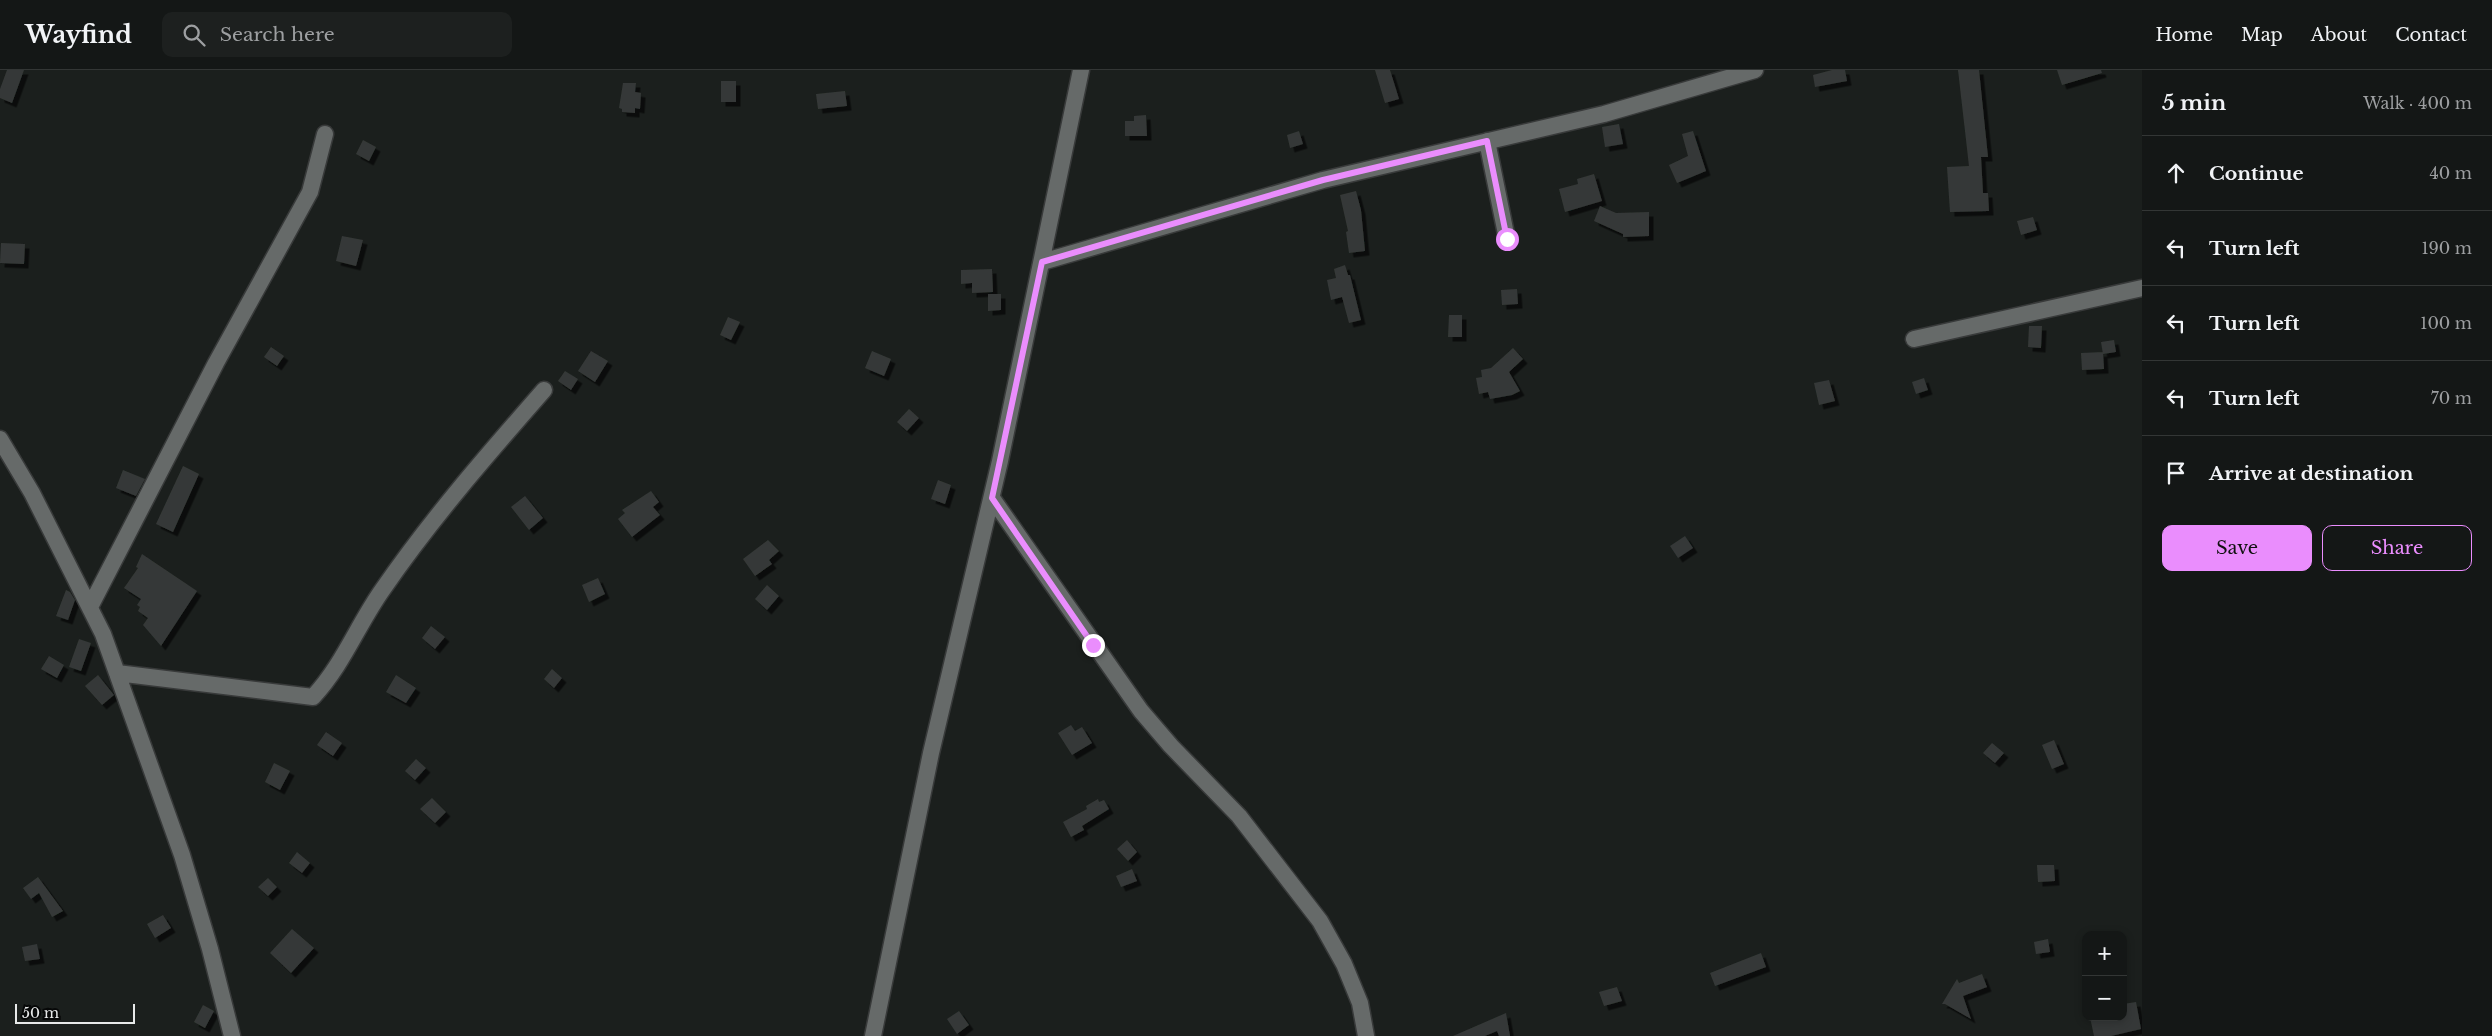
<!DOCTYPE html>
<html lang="en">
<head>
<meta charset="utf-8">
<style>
	:root { --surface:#141716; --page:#1d201f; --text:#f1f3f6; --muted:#9d9fa1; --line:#333635; --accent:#ea8dfd }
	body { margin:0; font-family:"Libre Baskerville",serif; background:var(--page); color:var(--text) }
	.controls { position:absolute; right:15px; bottom:15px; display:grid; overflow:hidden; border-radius:10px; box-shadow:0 2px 8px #0003 }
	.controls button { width:45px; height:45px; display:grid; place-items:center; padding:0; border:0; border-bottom:1px solid var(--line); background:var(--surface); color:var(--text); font:25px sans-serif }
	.scale { position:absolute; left:15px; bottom:12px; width:120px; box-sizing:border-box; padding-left:5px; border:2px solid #e7e9e9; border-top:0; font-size:14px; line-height:18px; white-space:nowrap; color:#e7e9e9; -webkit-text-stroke:4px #070808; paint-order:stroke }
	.stop { position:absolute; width:15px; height:15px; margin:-11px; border:4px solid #ea8dfd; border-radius:50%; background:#fff }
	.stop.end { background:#ea8dfd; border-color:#fff; box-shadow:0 1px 5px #0008 }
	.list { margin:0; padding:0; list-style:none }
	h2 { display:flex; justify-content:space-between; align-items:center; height:65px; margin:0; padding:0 20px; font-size:21px }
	h2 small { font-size:16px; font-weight:400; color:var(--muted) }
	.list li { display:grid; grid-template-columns:32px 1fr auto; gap:15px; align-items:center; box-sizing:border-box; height:75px; padding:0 20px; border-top:1px solid var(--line) }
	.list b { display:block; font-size:19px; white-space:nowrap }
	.list em { font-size:16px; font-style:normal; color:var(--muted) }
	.actions { display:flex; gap:10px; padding:15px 20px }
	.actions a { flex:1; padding:11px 0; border:1px solid var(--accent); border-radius:10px; text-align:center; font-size:18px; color:var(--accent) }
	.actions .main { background:var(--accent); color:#111 }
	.icon { flex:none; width:28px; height:28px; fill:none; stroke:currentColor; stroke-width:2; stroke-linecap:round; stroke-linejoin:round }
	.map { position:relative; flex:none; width:2142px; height:966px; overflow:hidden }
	header { display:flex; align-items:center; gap:30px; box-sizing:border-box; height:70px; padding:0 25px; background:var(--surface); border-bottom:1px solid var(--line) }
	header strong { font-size:24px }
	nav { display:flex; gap:28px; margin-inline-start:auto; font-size:18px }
	.search { width:350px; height:45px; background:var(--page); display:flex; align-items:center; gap:12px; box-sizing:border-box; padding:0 18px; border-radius:10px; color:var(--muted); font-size:19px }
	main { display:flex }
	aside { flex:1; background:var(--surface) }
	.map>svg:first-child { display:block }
</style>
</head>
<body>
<header>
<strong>Wayfind</strong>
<div class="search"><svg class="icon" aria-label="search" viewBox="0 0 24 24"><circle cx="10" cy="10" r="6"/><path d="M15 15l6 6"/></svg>Search here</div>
<nav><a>Home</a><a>Map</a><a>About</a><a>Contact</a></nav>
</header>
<main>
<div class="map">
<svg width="2142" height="966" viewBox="0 0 2142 966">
	<defs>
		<filter id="shadow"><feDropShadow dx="4.5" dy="4.5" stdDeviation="0" flood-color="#0009"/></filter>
	</defs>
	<rect width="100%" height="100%" fill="#1b1f1d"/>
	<path fill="#353937" filter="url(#shadow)" d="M 7,0 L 24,0 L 12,33 L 0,28 L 0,19 Z
		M 1375,0 L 1390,0 L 1399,29 L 1385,33 Z
		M 1832,0 L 1845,0 L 1847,11 L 1815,17 L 1813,5 Z
		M 1958,0 L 1979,0 L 1988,87 L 1981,87 L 1983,123 L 1988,123 L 1989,141 L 1950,142 L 1947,97 L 1969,96 Z
		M 2057,0 L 2101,0 L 2102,3 L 2062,15 Z
		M 721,11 L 736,11 L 736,32 L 721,32 Z
		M 623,13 L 636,13 L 635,22 L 641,23 L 640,39 L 635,38 L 635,43 L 622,42 L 622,39 L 619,38 Z
		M 845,21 L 847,36 L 818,39 L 816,24 Z
		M 1146,45 L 1147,66 L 1125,66 L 1125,51 L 1134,51 L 1134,46 Z
		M 1619,54 L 1623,74 L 1605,77 L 1602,57 Z
		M 1299,61 L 1303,74 L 1290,78 L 1287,65 Z
		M 1693,61 L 1706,101 L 1677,113 L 1669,95 L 1688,86 L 1682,64 Z
		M 363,70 L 376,77 L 369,91 L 356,84 Z
		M 1594,104 L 1602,131 L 1565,142 L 1559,119 L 1578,114 L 1577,109 Z
		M 1356,121 L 1361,140 L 1365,181 L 1349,183 L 1346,162 L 1348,161 L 1340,125 Z
		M 1600,136 L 1616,143 L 1649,142 L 1649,166 L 1623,167 L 1623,164 L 1594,151 Z
		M 2033,147 L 2037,160 L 2021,165 L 2017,151 Z
		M 342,166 L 363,170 L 356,196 L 336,191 Z
		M 1,173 L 25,174 L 24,194 L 0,193 Z
		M 1345,195 L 1348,205 L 1350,205 L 1361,250 L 1349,253 L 1342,227 L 1331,230 L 1327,210 L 1336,208 L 1334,199 Z
		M 992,199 L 993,222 L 972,223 L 972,213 L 961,214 L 961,200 Z
		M 1517,219 L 1518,234 L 1502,235 L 1501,220 Z
		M 988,224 L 1001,224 L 1001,240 L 988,241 Z
		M 1449,245 L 1462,245 L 1462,267 L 1448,267 Z
		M 728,247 L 740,252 L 731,270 L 720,265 Z
		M 2029,256 L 2042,256 L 2041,278 L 2028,277 Z
		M 2114,270 L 2116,282 L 2103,284 L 2101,272 Z
		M 271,277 L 284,286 L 277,296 L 264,287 Z
		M 1513,278 L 1523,289 L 1509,302 L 1520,321 L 1512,325 L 1490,329 L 1488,322 L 1479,324 L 1476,308 L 1482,307 L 1481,300 L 1491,298 Z
		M 591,281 L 608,291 L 595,312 L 578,301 Z
		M 872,281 L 891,289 L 884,306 L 865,298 Z
		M 2103,282 L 2104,299 L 2082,300 L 2081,283 Z
		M 565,301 L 578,309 L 571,320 L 558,311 Z
		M 1924,308 L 1928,320 L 1916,324 L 1912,312 Z
		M 1829,310 L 1835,331 L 1819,335 L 1814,313 Z
		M 909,339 L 919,348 L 907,361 L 897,352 Z
		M 183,396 L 199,404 L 173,462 L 156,454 Z
		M 123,400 L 145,409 L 136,426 L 116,418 Z
		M 938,410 L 951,415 L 945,434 L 931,429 Z
		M 651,421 L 659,432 L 653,437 L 660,445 L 632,467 L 618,449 L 625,443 L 622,440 Z
		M 525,426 L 543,448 L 529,460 L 511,437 Z
		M 1685,466 L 1693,478 L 1678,488 L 1670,476 Z
		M 768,470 L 779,481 L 769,490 L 772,494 L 755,506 L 743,489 Z
		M 142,484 L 197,521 L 161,576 L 143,555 L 148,548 L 138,541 L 140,537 L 137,535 L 141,529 L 124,518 L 138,498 L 136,497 Z
		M 598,508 L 605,524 L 589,532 L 582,515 Z
		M 767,515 L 779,526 L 767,540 L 755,529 Z
		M 66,520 L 70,522 L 75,530 L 68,550 L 56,546 Z
		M 431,556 L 445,567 L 435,579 L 422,568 Z
		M 79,569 L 91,573 L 81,601 L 69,597 Z
		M 49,586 L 64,595 L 57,608 L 41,599 Z
		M 552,599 L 562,608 L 554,618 L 544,609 Z
		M 98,605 L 114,625 L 102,635 L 85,616 Z
		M 396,605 L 416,618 L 406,633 L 386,622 Z
		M 1071,655 L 1075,661 L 1082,657 L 1092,673 L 1072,685 L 1058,663 Z
		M 326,662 L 342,673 L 333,686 L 317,675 Z
		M 2054,670 L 2064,694 L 2052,699 L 2042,675 Z
		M 1992,673 L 2004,683 L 1995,693 L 1983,683 Z
		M 416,689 L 426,698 L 415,710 L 405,701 Z
		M 274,693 L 290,701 L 280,720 L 265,712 Z
		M 432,728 L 446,742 L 435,753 L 420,739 Z
		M 1098,729 L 1099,732 L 1104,730 L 1109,739 L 1082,756 L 1084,760 L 1071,767 L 1063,752 L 1087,739 L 1086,736 Z
		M 1127,770 L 1137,782 L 1128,791 L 1117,779 Z
		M 297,782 L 310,793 L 302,803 L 289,793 Z
		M 2037,795 L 2054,795 L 2055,811 L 2038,812 Z
		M 1132,799 L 1137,811 L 1121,817 L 1116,806 Z
		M 38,807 L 63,841 L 52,847 L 39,823 L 31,829 L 23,818 Z
		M 268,808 L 277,817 L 268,826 L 258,817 Z
		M 163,845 L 171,858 L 155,868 L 147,854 Z
		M 292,859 L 314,878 L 291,903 L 270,883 Z
		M 2048,869 L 2050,882 L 2036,884 L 2034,872 Z
		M 37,874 L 40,889 L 25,891 L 22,877 Z
		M 1761,883 L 1766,897 L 1715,916 L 1710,903 Z
		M 1982,904 L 1987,917 L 1963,926 L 1971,949 L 1945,934 L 1942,934 L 1957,909 L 1959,913 Z
		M 1617,917 L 1622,931 L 1604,936 L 1599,922 Z
		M 2136,932 L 2141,959 L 2111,966 L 2094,966 L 2090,947 L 2123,947 L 2123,934 Z
		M 203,935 L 214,941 L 205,958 L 194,952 Z
		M 959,941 L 969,955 L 957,964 L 947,949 Z
		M 1506,943 L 1510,966 L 1499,966 L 1497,961 L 1485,966 L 1453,966 Z"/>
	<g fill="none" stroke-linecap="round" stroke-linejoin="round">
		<g stroke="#383a3a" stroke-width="19">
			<path id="street" d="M 1487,71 L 1507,169
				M 1042,192 L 1323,110 L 1604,44 L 1755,0
				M 1914,269 L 2142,218
				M 0,369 L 32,423 L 103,564 L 182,785 L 210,879 L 232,966
				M 992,428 L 1141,641 L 1171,676 L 1239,746 L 1320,851 L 1344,894 L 1360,933 L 1366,966
				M 90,537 L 216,293 L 310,122 L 325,64
				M 117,603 L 313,627 C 343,595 358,554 383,519 C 432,448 488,384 544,320
				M 873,966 L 931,683 L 1000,391 L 1081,0"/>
		</g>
		<use href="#street" stroke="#666a69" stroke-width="16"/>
	</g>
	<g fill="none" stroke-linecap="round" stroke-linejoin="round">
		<path stroke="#ea8dfd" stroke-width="6" d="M 1093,575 L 992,428 L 1042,192 L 1323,110 L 1487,71 L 1507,169"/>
	</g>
</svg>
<div class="controls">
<button>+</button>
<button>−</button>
</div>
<div class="scale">50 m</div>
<div class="stop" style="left:1507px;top:169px"></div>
<div class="stop end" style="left:1093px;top:575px"></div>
</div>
<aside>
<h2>5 min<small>Walk · 400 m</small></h2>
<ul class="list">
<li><svg class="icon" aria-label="ahead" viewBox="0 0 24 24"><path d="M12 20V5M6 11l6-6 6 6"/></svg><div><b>Continue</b></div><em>40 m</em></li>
<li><svg class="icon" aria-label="left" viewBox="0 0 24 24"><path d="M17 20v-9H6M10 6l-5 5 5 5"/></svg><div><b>Turn left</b></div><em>190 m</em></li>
<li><svg class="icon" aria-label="left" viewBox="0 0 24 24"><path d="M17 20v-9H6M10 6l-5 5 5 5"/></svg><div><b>Turn left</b></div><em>100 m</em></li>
<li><svg class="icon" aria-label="left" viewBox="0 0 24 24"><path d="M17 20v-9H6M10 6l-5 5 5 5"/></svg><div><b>Turn left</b></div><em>70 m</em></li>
<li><svg class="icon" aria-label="arrive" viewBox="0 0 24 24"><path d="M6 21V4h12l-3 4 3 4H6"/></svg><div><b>Arrive at destination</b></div></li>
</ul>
<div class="actions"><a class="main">Save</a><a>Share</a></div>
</aside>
</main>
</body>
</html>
